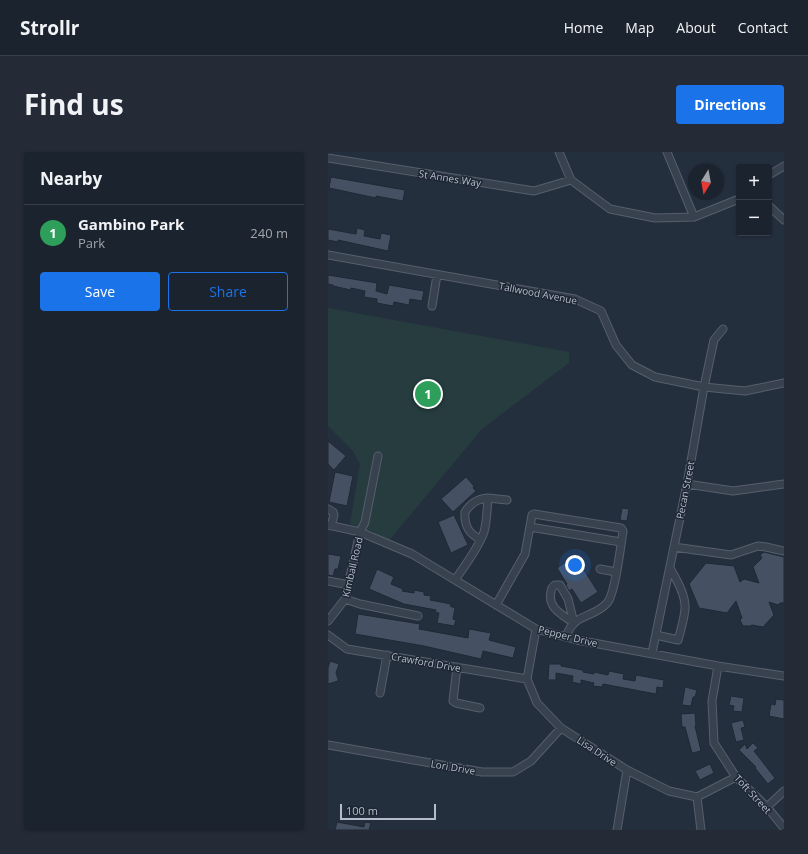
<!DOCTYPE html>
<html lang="en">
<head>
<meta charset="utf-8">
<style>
	:root { --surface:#1b232e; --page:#242b36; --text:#f1f3f6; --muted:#a0a4aa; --line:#39404a; --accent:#1a73e8 }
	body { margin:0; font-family:"Open Sans",sans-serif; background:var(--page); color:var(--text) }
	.controls { position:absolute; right:12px; top:12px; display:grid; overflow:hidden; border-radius:4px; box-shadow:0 1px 3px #0004 }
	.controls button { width:36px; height:36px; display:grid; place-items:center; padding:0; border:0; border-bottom:1px solid var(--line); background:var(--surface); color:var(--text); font:20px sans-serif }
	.compass { position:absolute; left:360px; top:12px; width:36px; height:36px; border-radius:50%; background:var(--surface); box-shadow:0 1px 3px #0004; rotate:191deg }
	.scale { position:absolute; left:12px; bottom:10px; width:96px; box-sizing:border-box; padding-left:4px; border:2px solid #b4bcc9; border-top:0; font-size:11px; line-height:14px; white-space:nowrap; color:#b4bcc9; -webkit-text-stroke:3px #1d2633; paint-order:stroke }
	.you { position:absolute; left:247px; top:413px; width:14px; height:14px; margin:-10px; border:3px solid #fff; border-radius:50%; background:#1a73e8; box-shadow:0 0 0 6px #1a73e833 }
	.badge { display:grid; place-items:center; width:26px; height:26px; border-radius:50%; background:var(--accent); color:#fff; font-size:13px; font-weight:700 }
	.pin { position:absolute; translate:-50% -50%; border:2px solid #fff; box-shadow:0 1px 4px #0006 }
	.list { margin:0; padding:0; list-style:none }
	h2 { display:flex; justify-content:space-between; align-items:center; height:52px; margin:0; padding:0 16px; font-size:17px }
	h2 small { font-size:13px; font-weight:400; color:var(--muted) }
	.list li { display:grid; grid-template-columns:26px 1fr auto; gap:12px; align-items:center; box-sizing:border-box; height:56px; padding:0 16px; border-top:1px solid var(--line) }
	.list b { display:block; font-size:15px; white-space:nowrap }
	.list p { margin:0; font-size:13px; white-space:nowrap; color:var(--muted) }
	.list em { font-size:13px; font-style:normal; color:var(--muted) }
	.actions { display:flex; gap:8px; padding:12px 16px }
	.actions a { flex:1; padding:9px 0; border:1px solid var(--accent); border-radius:4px; text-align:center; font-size:14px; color:var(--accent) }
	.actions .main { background:var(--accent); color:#fff }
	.map { position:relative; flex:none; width:456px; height:678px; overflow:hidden; border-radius:4px }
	header { display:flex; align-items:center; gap:24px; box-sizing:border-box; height:56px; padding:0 20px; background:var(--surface); border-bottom:1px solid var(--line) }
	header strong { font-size:19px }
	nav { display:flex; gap:22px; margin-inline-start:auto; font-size:14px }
	.intro { display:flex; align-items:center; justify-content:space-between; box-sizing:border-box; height:96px; padding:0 24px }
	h1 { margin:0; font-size:28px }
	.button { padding:10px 18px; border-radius:4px; background:var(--accent); color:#fff; font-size:14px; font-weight:700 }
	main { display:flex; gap:24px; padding:0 24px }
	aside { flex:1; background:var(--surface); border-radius:4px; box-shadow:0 1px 3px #0004 }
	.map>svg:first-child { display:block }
</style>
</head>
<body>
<header>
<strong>Strollr</strong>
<nav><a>Home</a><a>Map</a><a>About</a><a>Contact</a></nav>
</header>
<div class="intro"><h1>Find us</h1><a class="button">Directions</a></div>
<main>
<aside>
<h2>Nearby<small></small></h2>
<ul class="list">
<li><span class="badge" style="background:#2e9e5b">1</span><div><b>Gambino Park</b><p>Park</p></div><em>240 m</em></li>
</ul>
<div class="actions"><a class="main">Save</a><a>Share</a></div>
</aside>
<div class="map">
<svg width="456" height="678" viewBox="0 0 456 678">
	<rect width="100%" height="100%" fill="#242f3e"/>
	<path fill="#263c3f" d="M 0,156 L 241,200 L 241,211 L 154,277 L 59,391 L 44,379 L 22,372 L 32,312 L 24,298 L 0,274 Z"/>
	<path fill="#455162" stroke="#1f2835" d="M 3,25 L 77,38 L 75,49 L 48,44 L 48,46 L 1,36 Z
		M 29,76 L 37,78 L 36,84 L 52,87 L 53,81 L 63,83 L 60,99 L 10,88 L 10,90 L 0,88 L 0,77 L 28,82 Z
		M 0,123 L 49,131 L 48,139 L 59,142 L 61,133 L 96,139 L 94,149 L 82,147 L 81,153 L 66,150 L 65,154 L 49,151 L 49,147 L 36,145 L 37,139 L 23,136 L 23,138 L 5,134 L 5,133 L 0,132 Z
		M 0,289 L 18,304 L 6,318 L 0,312 Z
		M 7,320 L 25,324 L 19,354 L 1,350 Z
		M 138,325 L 146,334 L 145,336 L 148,339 L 125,360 L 113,347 Z
		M 294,356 L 301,357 L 299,369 L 292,368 Z
		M 126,363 L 140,393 L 123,401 L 110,370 Z
		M 436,400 L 456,405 L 456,451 L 452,451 L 450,453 L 441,450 L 446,463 L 435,475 L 424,473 L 422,474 L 415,474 L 412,468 L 414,466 L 408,449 L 399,461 L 371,456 L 361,432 L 378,411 L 406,414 L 412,430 L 416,427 L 431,431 L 425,415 L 434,406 L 432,403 Z
		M 0,402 L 13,404 L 10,417 L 7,417 L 5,424 L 0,423 Z
		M 247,404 L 270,440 L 253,451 L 244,437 L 241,439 L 238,433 L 239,432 L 229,416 Z
		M 49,417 L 66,425 L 63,432 L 75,437 L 74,439 L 86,441 L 86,438 L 96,440 L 96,443 L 103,444 L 102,448 L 123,452 L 122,454 L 127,456 L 125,467 L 128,468 L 126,474 L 109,471 L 111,461 L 107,460 L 108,458 L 76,452 L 41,437 Z
		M 30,462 L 92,472 L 91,477 L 140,486 L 141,477 L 163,481 L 161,488 L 188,495 L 185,506 L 155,499 L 153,507 L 96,494 L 27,482 Z
		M 2,509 L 11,512 L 8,521 L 10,527 L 10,529 L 0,532 L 0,516 Z
		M 221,512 L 233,512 L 233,514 L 255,518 L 255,520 L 266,522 L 266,520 L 280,523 L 281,519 L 296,522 L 295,527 L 307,529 L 308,523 L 336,528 L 335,536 L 329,535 L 328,542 L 275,532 L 274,535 L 265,534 L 266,531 L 253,528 L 253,532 L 244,530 L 245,524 L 228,521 L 228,528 L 220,528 Z
		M 357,535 L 369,538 L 367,545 L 365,545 L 363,554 L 354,553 Z
		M 403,544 L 416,546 L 414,560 L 405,559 L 406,554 L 401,553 Z
		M 448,547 L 456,548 L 456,567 L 441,564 L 443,552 L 447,553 Z
		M 367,561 L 368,574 L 367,574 L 373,599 L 364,601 L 357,575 L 354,575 L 353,562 Z
		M 415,568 L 417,575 L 413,576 L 416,588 L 408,590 L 403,571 Z
		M 425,591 L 430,596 L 426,599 L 447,626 L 440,632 L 427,616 L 428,615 L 411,598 L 417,592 L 419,597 Z
		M 382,612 L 386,621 L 372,628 L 367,619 Z
		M 9,670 L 36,675 L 37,670 L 43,671 L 41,678 L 7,678 Z"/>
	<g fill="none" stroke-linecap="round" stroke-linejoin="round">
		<g stroke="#565f6c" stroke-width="9">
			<path id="minor" d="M 231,0 L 243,28 L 282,57 L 327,66 L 366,65 L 411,47
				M 339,0 L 366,65
				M 0,6 L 206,39 L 243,28
				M 441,23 L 456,14
				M 441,54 L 456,68
				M 0,103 L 247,147 L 273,159 L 288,193 L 304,213 L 327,225 L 376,235 L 417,239 L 456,231
				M 104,154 L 109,123
				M 359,332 L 405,339 L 456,332
				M 160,346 L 179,348
				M 0,357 L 5,360 L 6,363 L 3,374
				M 0,373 L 32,380 L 84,402 L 208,477 L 249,488 L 390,514 L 456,524
				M 202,375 L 293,390
				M 346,395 L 403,403 L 430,394 L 438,395 L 456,399
				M 272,417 L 288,420
				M 127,428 C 137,413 150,397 156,380 C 159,369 159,357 160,346 C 149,347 143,351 137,360 C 136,374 141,382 152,387
				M 0,429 L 21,433
				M 227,433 L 232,433 L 240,447 L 246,471 C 235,463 219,456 223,440 C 223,437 224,435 227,433 Z
				M 17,447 L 32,452 L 90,464
				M 168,453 L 197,402 L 204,363 L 206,362 L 293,376 L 295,379 C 293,392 287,443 279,451 C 265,467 246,460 238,485
				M 0,469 L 17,447 L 32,380 L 37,370 L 50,304
				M 208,477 L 199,527 L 209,551 L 233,576 L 299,618 L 341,639 L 369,645 L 408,625
				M 0,483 L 19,497 L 199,527
				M 328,483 L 350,488 C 353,478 356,467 357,457 C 358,443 348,427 342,416
				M 324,501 L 359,332 L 376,235 L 386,188 L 395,177
				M 390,514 L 384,549 L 386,591 L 408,625 L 439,655 L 456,676
				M 129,515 L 125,549 L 128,551 L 152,556
				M 52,541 L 59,503
				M 0,593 L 154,620 L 185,620 L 203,609 L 233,576
				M 369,645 L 373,678
				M 439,655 L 456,639
				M 289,678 L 299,618"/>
		</g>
		<use href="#minor" stroke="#38414e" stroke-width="7"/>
	</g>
	<g text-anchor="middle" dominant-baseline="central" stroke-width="3" stroke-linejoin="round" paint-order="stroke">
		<g font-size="10" fill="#b4bcc9" stroke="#1d2633">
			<text transform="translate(122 26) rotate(9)">St Annes Way</text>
			<text transform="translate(210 141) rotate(11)">Tallwood Avenue</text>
			<text transform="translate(357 338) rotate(-79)">Pecan Street</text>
			<text transform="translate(24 415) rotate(-77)">Kimball Road</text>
			<text transform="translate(240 484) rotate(14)">Pepper Drive</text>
			<text transform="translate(98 510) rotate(10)">Crawford Drive</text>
			<text transform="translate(269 599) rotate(33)">Lisa Drive</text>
			<text transform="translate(125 615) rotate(10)">Lori Drive</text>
			<text transform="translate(425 642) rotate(47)">Toft Street</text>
		</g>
	</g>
</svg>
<div class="controls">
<button>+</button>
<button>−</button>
</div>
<svg class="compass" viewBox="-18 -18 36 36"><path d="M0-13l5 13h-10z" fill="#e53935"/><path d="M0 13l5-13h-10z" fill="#a0a4aa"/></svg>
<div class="scale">100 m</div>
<div class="you"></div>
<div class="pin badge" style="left:100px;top:242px;background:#2e9e5b">1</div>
</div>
</main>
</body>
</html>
